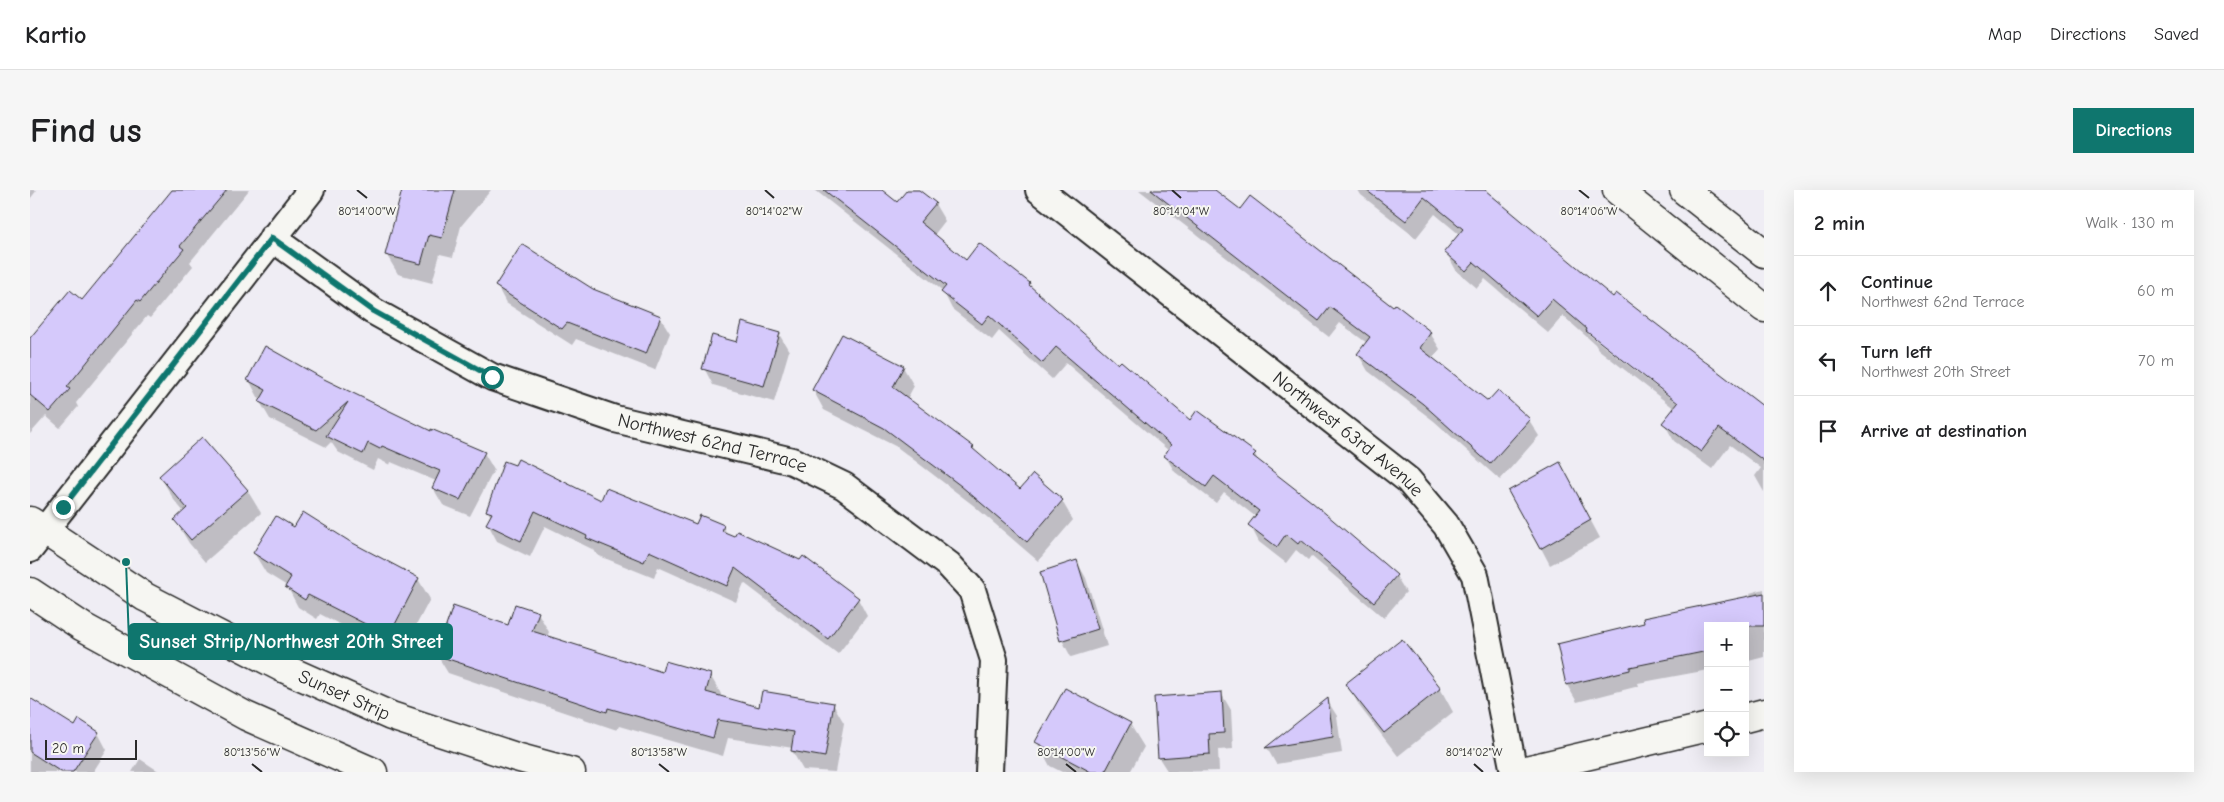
<!DOCTYPE html>
<html lang="en">
<head>
<meta charset="utf-8">
<style>
	:root { --surface:#fff; --page:#f6f6f6; --text:#202124; --muted:#757577; --line:#e0e0e0; --accent:#0f766e }
	body { margin:0; font-family:"Comic Neue",sans-serif; background:var(--page); color:var(--text) }
	.controls { position:absolute; right:15px; bottom:15px; display:grid; overflow:hidden; border-radius:0px; box-shadow:0 5px 20px #0002 }
	.controls button { width:45px; height:45px; display:grid; place-items:center; padding:0; border:0; border-bottom:1px solid var(--line); background:var(--surface); color:var(--text); font:25px sans-serif }
	.scale { position:absolute; left:15px; bottom:12px; width:92px; box-sizing:border-box; padding-left:5px; border:2px solid #2b2b2b; border-top:0; font-size:14px; line-height:18px; white-space:nowrap; color:#2b2b2b; -webkit-text-stroke:4px #f6f6f2; paint-order:stroke }
	.stop { position:absolute; width:15px; height:15px; margin:-11px; border:4px solid #0f766e; border-radius:50%; background:#fff }
	.stop.end { background:#0f766e; border-color:#fff; box-shadow:0 1px 5px #0008 }
	.list { margin:0; padding:0; list-style:none }
	h2 { display:flex; justify-content:space-between; align-items:center; height:65px; margin:0; padding:0 20px; font-size:21px }
	h2 small { font-size:16px; font-weight:400; color:var(--muted) }
	.list li { display:grid; grid-template-columns:32px 1fr auto; gap:15px; align-items:center; box-sizing:border-box; height:70px; padding:0 20px; border-top:1px solid var(--line) }
	.list b { display:block; font-size:19px; white-space:nowrap }
	.list p { margin:0; font-size:16px; white-space:nowrap; color:var(--muted) }
	.list em { font-size:16px; font-style:normal; color:var(--muted) }
	.icon { flex:none; width:28px; height:28px; fill:none; stroke:currentColor; stroke-width:2; stroke-linecap:round; stroke-linejoin:round }
	.map { position:relative; flex:none; width:1734px; height:582px; overflow:hidden; border-radius:0px }
	header { display:flex; align-items:center; gap:30px; box-sizing:border-box; height:70px; padding:0 25px; background:var(--surface); border-bottom:1px solid var(--line) }
	header strong { font-size:24px }
	nav { display:flex; gap:28px; margin-inline-start:auto; font-size:18px }
	.intro { display:flex; align-items:center; justify-content:space-between; box-sizing:border-box; height:120px; padding:0 30px }
	h1 { margin:0; font-size:35px }
	.button { padding:12px 22px; border-radius:0px; background:var(--accent); color:#fff; font-size:18px; font-weight:700 }
	main { display:flex; gap:30px; padding:0 30px }
	aside { flex:1; background:var(--surface); border-radius:0px; box-shadow:0 5px 20px #0002 }
	.map>svg:first-child { display:block }
</style>
</head>
<body>
<header>
<strong>Kartio</strong>
<nav><a>Map</a><a>Directions</a><a>Saved</a></nav>
</header>
<div class="intro"><h1>Find us</h1><a class="button">Directions</a></div>
<main>
<div class="map">
<svg width="1734" height="582" viewBox="0 0 1734 582">
	<rect width="100%" height="100%" fill="#efedf4"/>
	<filter id="ink" filterUnits="userSpaceOnUse"><feTurbulence type="fractalNoise" baseFrequency=".02" numOctaves="2"/><feDisplacementMap in="SourceGraphic" scale="10" xChannelSelector="R" yChannelSelector="G"/><feConvolveMatrix kernelMatrix="1 2 1 2 8 2 1 2 1" color-interpolation-filters="sRGB"/></filter>
	<g filter="url(#ink)">
		<path fill="#0003" fill-rule="evenodd" d="M 0,0 L 7,0 L 0,9 Z
			M 145,0 L 219,0 L 160,72 L 163,76 L 120,128 L 117,126 L 46,213 L 48,217 L 30,238 L 16,226 L 0,244 L 0,150 L 53,112 Z
			M 373,0 L 461,0 L 431,36 L 423,67 L 410,64 L 402,93 L 368,84 L 356,64 Z
			M 785,0 L 849,0 L 867,14 L 878,0 L 887,0 L 905,14 L 915,31 L 904,45 L 937,71 L 999,94 L 1002,99 L 1089,175 L 1161,231 L 1225,264 L 1229,273 L 1366,386 L 1376,402 L 1354,428 L 1281,366 L 1278,370 L 1266,360 L 1256,373 L 1229,352 L 1220,335 L 1226,327 L 1194,302 L 1186,313 L 1145,282 L 1135,266 L 1139,261 L 1036,173 L 1022,189 L 969,141 L 962,150 L 922,119 L 913,101 Z
			M 1109,0 L 1182,0 L 1210,21 L 1400,143 L 1410,159 L 1402,169 L 1458,213 L 1499,230 L 1509,246 L 1470,290 L 1404,231 L 1338,181 L 1328,164 L 1337,153 L 1310,133 L 1299,147 Z
			M 1328,0 L 1454,0 L 1583,109 L 1734,219 L 1734,302 L 1725,286 L 1731,278 L 1700,255 L 1682,279 L 1644,251 L 1634,233 L 1645,219 L 1568,159 L 1565,154 L 1533,126 L 1518,143 L 1455,89 L 1447,98 L 1426,80 L 1416,62 L 1430,45 L 1405,24 L 1386,48 L 1331,5 ZM 1558,141 L 1653,215 L 1652,217 L 1558,144 Z
			M 467,96 L 562,100 L 630,127 L 640,143 L 625,180 L 546,149 L 542,155 L 476,113 Z
			M 749,144 L 759,161 L 744,212 L 683,195 L 674,178 L 707,154 Z
			M 873,177 L 884,196 L 877,209 L 943,257 L 946,263 L 990,301 L 1032,311 L 1043,330 L 1008,371 L 943,315 L 867,257 L 794,220 L 783,200 Z
			M 291,189 L 401,243 L 402,241 L 454,263 L 464,280 L 440,326 L 413,315 L 403,298 L 406,291 L 361,272 L 360,275 L 348,269 L 343,280 L 308,262 L 301,252 L 296,257 L 240,229 L 230,212 L 232,209 L 228,207 L 219,190 Z
			M 130,286 L 217,300 L 231,323 L 175,372 L 159,353 L 145,330 L 154,322 L 144,310 Z
			M 1539,290 L 1570,348 L 1520,375 L 1511,358 Z
			M 572,311 L 667,336 L 693,336 L 697,344 L 828,409 L 837,426 L 808,464 L 714,393 L 706,412 L 628,377 L 624,388 L 567,365 L 564,360 L 515,336 L 500,367 L 467,351 L 458,334 L 461,327 L 458,321 Z
			M 264,339 L 318,352 L 388,389 L 400,409 L 370,466 L 290,424 L 287,429 L 268,417 L 257,396 L 236,383 L 224,363 Z
			M 1047,372 L 1056,388 L 1077,456 L 1041,467 L 1032,450 Z
			M 1734,399 L 1734,467 L 1715,472 L 1715,436 L 1678,436 L 1678,480 L 1608,493 L 1609,496 L 1547,512 L 1537,495 L 1528,455 L 1721,407 L 1720,403 Z
			M 508,423 L 519,442 L 517,447 L 632,483 L 680,485 L 691,504 L 690,507 L 730,518 L 803,514 L 814,533 L 805,582 L 773,580 L 762,561 L 763,558 L 698,548 L 693,566 L 589,536 L 587,540 L 418,483 L 407,465 Z
			M 1317,494 L 1410,498 L 1423,522 L 1368,566 L 1330,517 Z
			M 1191,503 L 1201,520 L 1203,559 L 1188,560 L 1189,581 L 1138,582 L 1129,568 Z
			M 1297,510 L 1307,526 L 1312,563 L 1246,574 L 1237,558 Z
			M 0,518 L 45,538 L 68,543 L 77,560 L 63,582 L 0,582 Z
			M 1100,534 L 1114,557 L 1100,582 L 1032,582 L 1020,576 L 1007,552 Z
			M 110,569 L 130,582 L 102,582 Z"/>
		<path fill="#d5c9fb" stroke="#2b2b2b" d="M 142,0 L 197,0 L 150,56 L 154,59 L 110,112 L 107,110 L 37,197 L 40,199 L 20,222 L 0,205 L 0,148 L 40,100 L 52,110 Z
			M 372,0 L 425,0 L 412,48 L 399,45 L 391,74 L 355,65 Z
			M 794,0 L 852,0 L 867,12 L 877,0 L 889,0 L 906,13 L 890,32 L 936,70 L 949,53 L 1000,93 L 999,95 L 1088,174 L 1091,171 L 1160,230 L 1167,220 L 1226,263 L 1223,266 L 1282,312 L 1367,385 L 1344,412 L 1271,350 L 1268,354 L 1256,344 L 1247,357 L 1218,335 L 1229,321 L 1184,286 L 1176,297 L 1134,266 L 1141,255 L 1026,157 L 1012,173 L 959,125 L 952,134 L 911,102 L 916,96 Z
			M 1121,0 L 1185,0 L 1210,19 L 1220,6 L 1363,117 L 1365,114 L 1401,142 L 1390,158 L 1458,211 L 1468,200 L 1500,229 L 1460,274 L 1393,214 L 1327,164 L 1340,147 L 1300,117 L 1289,131 Z
			M 1336,0 L 1455,0 L 1583,107 L 1586,103 L 1734,217 L 1734,271 L 1689,238 L 1671,262 L 1632,233 L 1648,213 L 1556,141 L 1557,139 L 1522,109 L 1507,126 L 1444,72 L 1436,81 L 1414,62 L 1433,39 L 1394,7 L 1376,31 Z
			M 492,54 L 563,99 L 631,126 L 616,164 L 537,133 L 532,139 L 465,96 Z
			M 712,132 L 750,143 L 734,196 L 672,179 L 682,145 L 707,152 Z
			M 812,144 L 874,176 L 863,197 L 944,257 L 942,258 L 990,299 L 1003,284 L 1033,310 L 997,352 L 931,296 L 854,238 L 782,200 Z
			M 235,156 L 292,188 L 401,241 L 401,239 L 455,262 L 430,310 L 402,298 L 410,281 L 352,256 L 350,259 L 338,253 L 333,264 L 296,246 L 318,212 L 286,240 L 229,212 L 236,200 L 217,190 Z
			M 172,247 L 218,300 L 161,350 L 144,330 L 157,318 L 129,286 Z
			M 488,269 L 571,310 L 576,298 L 666,334 L 670,325 L 694,335 L 692,341 L 704,346 L 707,341 L 770,370 L 773,366 L 829,408 L 798,449 L 705,378 L 697,396 L 619,361 L 614,372 L 556,348 L 557,346 L 505,321 L 491,351 L 456,334 L 462,323 L 456,321 L 474,271 L 485,275 Z
			M 1530,272 L 1561,330 L 1510,359 L 1478,301 Z
			M 273,322 L 319,351 L 389,388 L 359,446 L 278,405 L 275,410 L 255,397 L 261,387 L 223,363 L 246,326 L 264,337 Z
			M 1047,370 L 1068,439 L 1030,451 L 1010,382 Z
			M 1734,403 L 1734,436 L 1678,436 L 1678,461 L 1600,477 L 1600,480 L 1536,495 L 1527,454 L 1614,433 L 1613,428 Z
			M 485,414 L 509,422 L 502,441 L 632,482 L 635,471 L 681,484 L 676,502 L 729,517 L 732,501 L 804,513 L 795,567 L 761,561 L 764,542 L 688,530 L 683,548 L 578,518 L 577,522 L 406,465 L 423,416 L 478,435 Z
			M 1372,449 L 1411,498 L 1354,543 L 1315,494 Z
			M 1035,498 L 1101,533 L 1075,582 L 1061,582 L 1005,552 Z
			M 1192,502 L 1194,543 L 1179,544 L 1180,564 L 1128,568 L 1124,507 Z
			M 0,508 L 45,536 L 49,529 L 69,542 L 43,582 L 31,582 L 0,562 Z
			M 1298,508 L 1303,547 L 1235,558 Z"/>
		<g fill="none" stroke-linecap="round" stroke-linejoin="round">
			<g stroke="#2b2b2b" stroke-width="30">
				<g id="minor">
					<path id="s1" d="M 1009,0 L 1378,290 L 1416,335 L 1445,385 L 1484,582"/>
					<path id="s2" d="M 242,48 L 343,121 L 462,187 L 585,229 L 762,271 L 814,296 L 919,375 L 942,400 L 964,470 L 959,582"/>
					<path d="M 0,359 L 281,0"/>
				</g>
			</g>
			<g stroke="#2b2b2b" stroke-width="31">
				<g id="tertiary">
					<path d="M 1587,0 L 1734,118"/>
					<path d="M 1654,0 L 1734,63"/>
					<path id="s3" d="M 0,331 L 115,407 L 251,477 L 361,526 L 486,567 L 541,582"/>
					<path d="M 0,402 L 53,437 L 216,526 L 343,582"/>
					<path d="M 1715,528 L 1734,523"/>
					<path d="M 1488,582 L 1678,537"/>
				</g>
			</g>
			<use href="#minor" stroke="#f6f6f2" stroke-width="26"/>
			<use href="#tertiary" stroke="#f6f6f2" stroke-width="28"/>
		</g>
	</g>
	<g fill="none" stroke-linecap="round" stroke-linejoin="round" filter="url(#ink)">
		<path stroke="#0f766e" stroke-width="6" d="M 33,317 L 242,48 L 343,121 L 462,187"/>
	</g>
	<path fill="none" stroke="#2b2b2b" stroke-width="2" d="M 327,0 L 337,8M 735,0 L 744,8M 1142,0 L 1151,8M 1549,0 L 1559,8M 222,574 L 232,582M 629,574 L 639,582M 1036,574 L 1046,582M 1444,574 L 1453,582"/>
	<g text-anchor="middle" dominant-baseline="central" stroke-width="4" stroke-linejoin="round" paint-order="stroke">
		<g font-size="19" fill="#2b2b2b" stroke="#f6f6f2">
			<text stroke="none"><textPath href="#s1" startOffset="394">Northwest 63rd Avenue</textPath></text>
			<text stroke="none"><textPath href="#s2" startOffset="491">Northwest 62nd Terrace</textPath></text>
			<text stroke="none"><textPath href="#s3" startOffset="360">Sunset Strip</textPath></text>
		</g>
	</g>
	<g font-size="12" text-anchor="middle" fill="#2b2b2b" stroke="#f6f6f2" stroke-width="4" stroke-linejoin="round" paint-order="stroke">
		<text x="1559" y="25">80°14'06"W</text>
		<text x="337" y="25">80°14'00"W</text>
		<text x="744" y="25">80°14'02"W</text>
		<text x="1151" y="25">80°14'04"W</text>
		<text x="222" y="566">80°13'56"W</text>
		<text x="629" y="566">80°13'58"W</text>
		<text x="1036" y="566">80°14'00"W</text>
		<text x="1444" y="566">80°14'02"W</text>
	</g>
	<path fill="none" stroke="#0f766e" stroke-width="2" d="M96 372L99 451"/>
	<circle fill="#0f766e" stroke="#f6f6f2" stroke-width="2" cx="96" cy="372" r="5"/>
	<rect fill="#0f766e" stroke="#0f766e" stroke-width="2" x="99" y="434" width="323" height="35" rx="5"/>
	<g font-size="20" text-anchor="middle" font-weight="bold" fill="#fff">
		<text x="261" y="458">Sunset Strip/Northwest 20th Street</text>
	</g>
</svg>
<div class="controls">
<button>+</button>
<button>−</button>
<button><svg class="icon" aria-label="locate" viewBox="0 0 24 24"><circle cx="12" cy="12" r="6"/><path d="M12 2v4M12 18v4M2 12h4M18 12h4"/></svg></button>
</div>
<div class="scale">20 m</div>
<div class="stop" style="left:462px;top:187px"></div>
<div class="stop end" style="left:33px;top:317px"></div>
</div>
<aside>
<h2>2 min<small>Walk · 130 m</small></h2>
<ul class="list">
<li><svg class="icon" aria-label="ahead" viewBox="0 0 24 24"><path d="M12 20V5M6 11l6-6 6 6"/></svg><div><b>Continue</b><p>Northwest 62nd Terrace</p></div><em>60 m</em></li>
<li><svg class="icon" aria-label="left" viewBox="0 0 24 24"><path d="M17 20v-9H6M10 6l-5 5 5 5"/></svg><div><b>Turn left</b><p>Northwest 20th Street</p></div><em>70 m</em></li>
<li><svg class="icon" aria-label="arrive" viewBox="0 0 24 24"><path d="M6 21V4h12l-3 4 3 4H6"/></svg><div><b>Arrive at destination</b></div></li>
</ul>
</aside>
</main>
</body>
</html>
